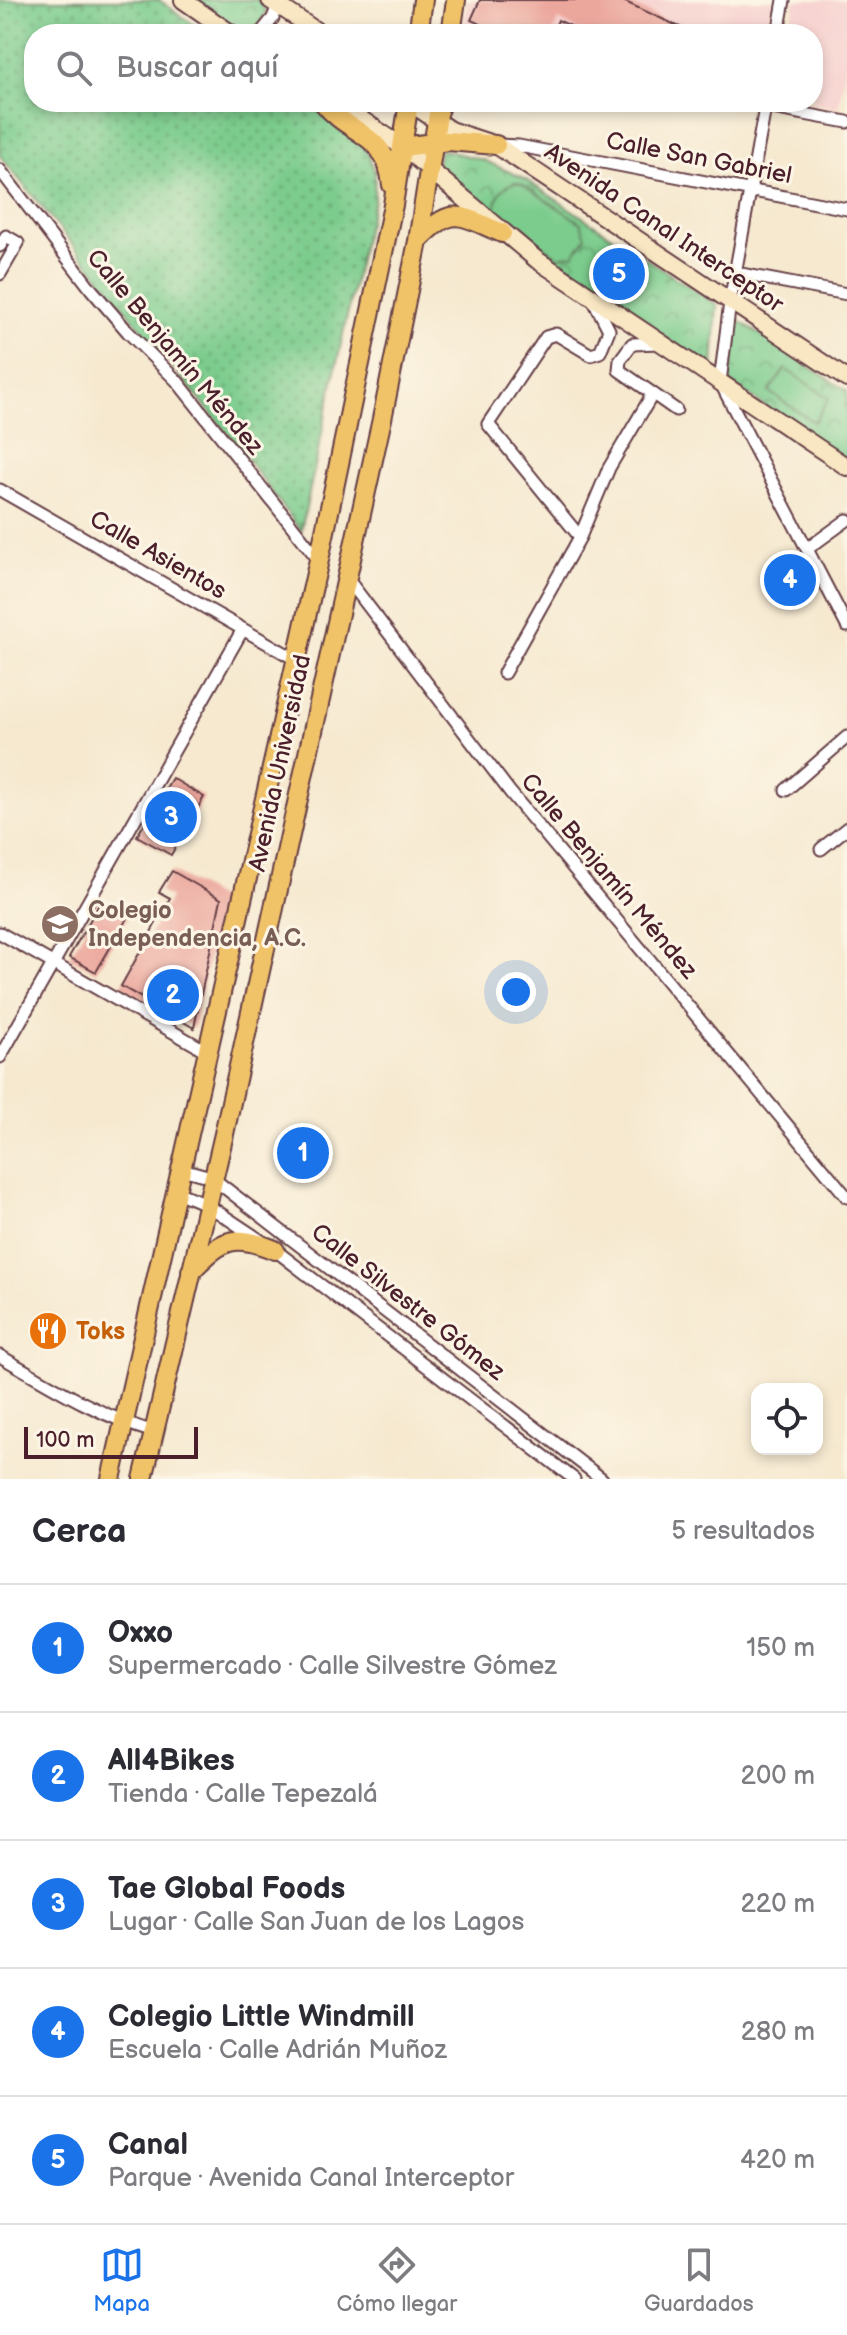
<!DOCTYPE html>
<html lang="es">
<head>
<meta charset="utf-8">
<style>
	:root { --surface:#fff; --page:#f2f2f3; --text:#2b2b33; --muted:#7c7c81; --line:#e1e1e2; --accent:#1a73e8 }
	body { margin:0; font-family:"Balsamiq Sans",sans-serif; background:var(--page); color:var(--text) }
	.controls { position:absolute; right:24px; bottom:24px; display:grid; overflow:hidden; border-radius:16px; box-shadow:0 4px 12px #0003 }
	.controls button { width:72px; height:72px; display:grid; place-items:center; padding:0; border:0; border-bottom:2px solid var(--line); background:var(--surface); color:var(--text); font:40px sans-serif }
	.scale { position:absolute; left:24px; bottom:20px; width:174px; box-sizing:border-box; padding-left:8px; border:4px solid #4a1f2b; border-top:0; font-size:22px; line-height:28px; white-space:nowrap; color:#4a1f2b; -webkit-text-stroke:6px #fcf5e5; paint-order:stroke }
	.you { position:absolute; left:516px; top:992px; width:28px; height:28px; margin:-20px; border:6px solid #fff; border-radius:50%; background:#1a73e8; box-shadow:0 0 0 12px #1a73e833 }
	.badge { display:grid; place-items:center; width:52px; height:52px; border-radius:50%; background:var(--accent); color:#fff; font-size:26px; font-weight:700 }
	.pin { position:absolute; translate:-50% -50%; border:4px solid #fff; box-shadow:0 2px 8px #0006 }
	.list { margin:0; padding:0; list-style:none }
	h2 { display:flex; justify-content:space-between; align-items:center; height:104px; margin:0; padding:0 32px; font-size:34px }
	h2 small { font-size:26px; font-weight:400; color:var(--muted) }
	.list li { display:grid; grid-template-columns:52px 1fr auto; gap:24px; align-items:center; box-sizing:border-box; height:128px; padding:0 32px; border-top:2px solid var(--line) }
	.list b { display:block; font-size:30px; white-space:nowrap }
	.list p { margin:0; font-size:26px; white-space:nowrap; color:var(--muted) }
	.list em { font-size:26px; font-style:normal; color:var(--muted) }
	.icon { flex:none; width:44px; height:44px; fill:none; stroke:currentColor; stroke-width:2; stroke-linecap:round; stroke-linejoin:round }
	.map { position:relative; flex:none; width:847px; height:1479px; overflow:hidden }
	.search { position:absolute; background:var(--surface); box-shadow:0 4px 12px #0003; left:24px; right:24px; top:24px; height:88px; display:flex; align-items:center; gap:20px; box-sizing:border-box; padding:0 28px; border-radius:32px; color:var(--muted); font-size:30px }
	.sheet { height:744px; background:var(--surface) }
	nav { display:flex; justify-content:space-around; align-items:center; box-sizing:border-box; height:112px; border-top:2px solid var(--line); background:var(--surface); font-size:22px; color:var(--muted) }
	nav a { display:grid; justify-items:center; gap:4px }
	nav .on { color:var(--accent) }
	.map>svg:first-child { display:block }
</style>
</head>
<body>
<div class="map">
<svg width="847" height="1479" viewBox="0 0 847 1479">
	<defs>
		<pattern id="grass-dots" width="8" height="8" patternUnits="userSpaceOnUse" patternTransform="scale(2)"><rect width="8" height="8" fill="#7ccc8d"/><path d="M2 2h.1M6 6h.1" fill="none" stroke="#68a573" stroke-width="1.8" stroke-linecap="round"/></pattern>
		<pattern id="park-crowns" width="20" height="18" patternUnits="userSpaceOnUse" patternTransform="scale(2)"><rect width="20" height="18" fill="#7ccc8d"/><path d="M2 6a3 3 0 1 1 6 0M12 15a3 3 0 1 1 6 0" fill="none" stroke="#68a573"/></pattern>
	</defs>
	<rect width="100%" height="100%" fill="#fcf5e5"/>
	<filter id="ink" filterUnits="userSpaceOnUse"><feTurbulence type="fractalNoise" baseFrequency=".0125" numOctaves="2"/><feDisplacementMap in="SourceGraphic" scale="16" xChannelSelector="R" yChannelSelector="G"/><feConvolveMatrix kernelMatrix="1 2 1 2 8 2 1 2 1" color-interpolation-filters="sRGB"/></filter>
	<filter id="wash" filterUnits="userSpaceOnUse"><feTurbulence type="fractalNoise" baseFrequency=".006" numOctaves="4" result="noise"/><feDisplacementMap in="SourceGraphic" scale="32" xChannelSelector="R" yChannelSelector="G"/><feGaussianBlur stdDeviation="1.8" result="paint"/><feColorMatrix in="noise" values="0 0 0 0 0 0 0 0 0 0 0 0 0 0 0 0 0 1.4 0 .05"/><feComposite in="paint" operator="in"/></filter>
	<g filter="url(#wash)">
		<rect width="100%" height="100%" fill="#f6e9d0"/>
		<path fill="#f7d0cf" d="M 468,0 L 774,0 L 767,34 L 461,34 Z
			M 795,0 L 847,0 L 847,57 L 838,108 L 803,102 L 813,102 L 813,34 L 789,34 Z"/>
		<path fill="url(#grass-dots)" stroke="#63765c" stroke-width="2" d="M 0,0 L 159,0 L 207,34 L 34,34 L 34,102 L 305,102 L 355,137 L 368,154 L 375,172 L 374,200 L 361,250 L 301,531 L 233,440 L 0,156 Z"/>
		<path fill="url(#park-crowns)" stroke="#63765c" stroke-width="2" d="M 195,0 L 258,0 L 266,11 C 261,22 256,34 243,34 Z
			M 440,149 L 483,160 L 523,178 L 717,305 L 713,366 L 707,369 L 501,231 L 435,173 Z
			M 741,322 L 847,391 L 847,460 L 730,383 L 733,328 Z"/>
		<path fill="#7ccc8d" stroke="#63765c" stroke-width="2" d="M 515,182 L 522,184 L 581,223 L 586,237 L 574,254 L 559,257 L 496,213 C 495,197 500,188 515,182 Z
			M 785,369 L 829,398 L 814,422 L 769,392 Z"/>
		<g id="blocks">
			<path fill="#eca79d" d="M 480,0 L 621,0 L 695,34 L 588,34 L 558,20 L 552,34 L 503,34 L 471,20 Z
				M 172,778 L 204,797 L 171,855 L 137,836 Z
				M 172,871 L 221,899 L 194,1028 L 121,986 L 170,898 L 159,892 Z
				M 101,901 L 128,917 L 96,972 L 69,957 Z"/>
		</g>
	</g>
	<g filter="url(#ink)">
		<use href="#blocks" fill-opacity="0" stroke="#643d44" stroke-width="2"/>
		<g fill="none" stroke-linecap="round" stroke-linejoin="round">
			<g stroke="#643d44" stroke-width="15">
				<path id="street" d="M 260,34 L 273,18 L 280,0
					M 778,34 L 784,0
					M 740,102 L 847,122
					M 766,102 L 730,302 L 720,382 L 847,626
					M 498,145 L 519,146 L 847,209
					M 0,170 L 91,289 L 128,332 L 177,381 L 319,560
					M 0,246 L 6,236 L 18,243 L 0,274
					M 736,273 L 847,294
					M 660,343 L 632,344 L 620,360 L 619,370 L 676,410
					M 0,490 L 295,659
					M 580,537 L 488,424 L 546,337 L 556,334 L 591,355 L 600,352 L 609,330 L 593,299
					M 807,549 L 847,520
					M 346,577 L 510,792 L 847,1197
					M 504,673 L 580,537 L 609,468 L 652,395
					M 786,790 L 847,737
					M 821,849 L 847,828
					M 0,933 L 208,1052
					M 0,1057 L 243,629
					M 182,1169 L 211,1177 L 602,1479
					M 177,1192 L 206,1204 L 275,1250 L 574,1479
					M 0,1356 C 50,1385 99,1416 154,1432"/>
			</g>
			<g stroke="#643d44" stroke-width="20">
				<path id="secondary" d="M 183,0 L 232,34
					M 270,0 L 321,34
					M 335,102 L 403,147 L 537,260 L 847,467
					M 409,102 L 450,130 L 496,145 L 847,379"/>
			</g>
			<g stroke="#643d44" stroke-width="22">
				<path id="primary" d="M 418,34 L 423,0
					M 451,34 L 456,0
					M 323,102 C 350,137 386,130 392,185
					M 403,147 L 448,141 L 496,145
					M 418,241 C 453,204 459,215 502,233
					M 191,1271 C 223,1239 232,1233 275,1250
					M 111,1479 L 319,560 L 393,205 L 409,102
					M 143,1479 L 224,1134 L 382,419 L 418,241 L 440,102"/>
			</g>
			<use href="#street" stroke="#fff" stroke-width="11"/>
			<use href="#secondary" stroke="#f9e7c3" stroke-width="16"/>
			<use href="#primary" stroke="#f1c369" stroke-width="18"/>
		</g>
	</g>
	<defs>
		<g id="school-disc" transform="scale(2)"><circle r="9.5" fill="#8d6e63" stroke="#fcf5e5"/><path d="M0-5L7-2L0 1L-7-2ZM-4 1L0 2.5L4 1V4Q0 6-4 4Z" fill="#fff"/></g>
		<g id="restaurant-disc" transform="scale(2)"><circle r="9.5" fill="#e8710a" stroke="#fcf5e5"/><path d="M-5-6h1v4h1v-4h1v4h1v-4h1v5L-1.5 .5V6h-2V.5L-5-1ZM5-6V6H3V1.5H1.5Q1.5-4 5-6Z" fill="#fff"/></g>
	</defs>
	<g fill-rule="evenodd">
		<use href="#school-disc" x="60" y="924"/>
		<use href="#restaurant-disc" x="48" y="1331"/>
	</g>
	<g text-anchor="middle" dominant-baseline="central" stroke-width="6" stroke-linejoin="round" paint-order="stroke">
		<g font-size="24" fill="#4a1f2b" stroke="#fcf5e5">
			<text transform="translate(699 158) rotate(11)">Calle San Gabriel</text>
			<text transform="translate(664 228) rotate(34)">Avenida Canal Interceptor</text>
			<text transform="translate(175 352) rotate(50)">Calle Benjamín Méndez</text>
			<text transform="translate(158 555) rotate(30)">Calle Asientos</text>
			<text transform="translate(280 763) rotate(-78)">Avenida Universidad</text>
			<text transform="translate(609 876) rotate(50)">Calle Benjamín Méndez</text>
			<text transform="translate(408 1302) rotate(38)">Calle Silvestre Gómez</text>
		</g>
		<g font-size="24" font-weight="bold" fill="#785e54" stroke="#fcf5e5" text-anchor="start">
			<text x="88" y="910">Colegio<tspan x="88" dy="28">Independencia, A.C.</tspan></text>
		</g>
		<g font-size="24" font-weight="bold" fill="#c56008" stroke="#fcf5e5" text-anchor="start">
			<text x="76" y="1331">Toks</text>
		</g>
	</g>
</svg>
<div class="controls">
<button><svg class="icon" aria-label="locate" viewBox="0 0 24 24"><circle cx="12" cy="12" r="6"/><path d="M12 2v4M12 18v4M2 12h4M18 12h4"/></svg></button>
</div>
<div class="scale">100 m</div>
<div class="you"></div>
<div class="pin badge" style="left:303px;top:1153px">1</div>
<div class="pin badge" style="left:173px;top:995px">2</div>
<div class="pin badge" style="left:171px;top:817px">3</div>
<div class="pin badge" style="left:790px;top:580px">4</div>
<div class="pin badge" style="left:619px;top:274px">5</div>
<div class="search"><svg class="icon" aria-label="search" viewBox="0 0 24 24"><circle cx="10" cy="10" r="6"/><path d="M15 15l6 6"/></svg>Buscar aquí</div>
</div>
<section class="sheet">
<h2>Cerca<small>5 resultados</small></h2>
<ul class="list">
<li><span class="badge">1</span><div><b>Oxxo</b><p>Supermercado · Calle Silvestre Gómez</p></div><em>150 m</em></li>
<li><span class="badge">2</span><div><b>All4Bikes</b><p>Tienda · Calle Tepezalá</p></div><em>200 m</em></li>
<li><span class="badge">3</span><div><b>Tae Global Foods</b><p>Lugar · Calle San Juan de los Lagos</p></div><em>220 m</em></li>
<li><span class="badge">4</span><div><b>Colegio Little Windmill</b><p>Escuela · Calle Adrián Muñoz</p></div><em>280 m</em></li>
<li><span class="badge">5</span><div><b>Canal</b><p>Parque · Avenida Canal Interceptor</p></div><em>420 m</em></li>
</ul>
</section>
<nav>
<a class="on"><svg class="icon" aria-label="map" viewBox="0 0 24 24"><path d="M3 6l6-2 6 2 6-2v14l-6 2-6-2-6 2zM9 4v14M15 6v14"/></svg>Mapa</a>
<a><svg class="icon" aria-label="directions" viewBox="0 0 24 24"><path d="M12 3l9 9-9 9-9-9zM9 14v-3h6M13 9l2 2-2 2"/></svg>Cómo llegar</a>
<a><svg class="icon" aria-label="saved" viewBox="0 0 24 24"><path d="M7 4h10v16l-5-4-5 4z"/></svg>Guardados</a>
</nav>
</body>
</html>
